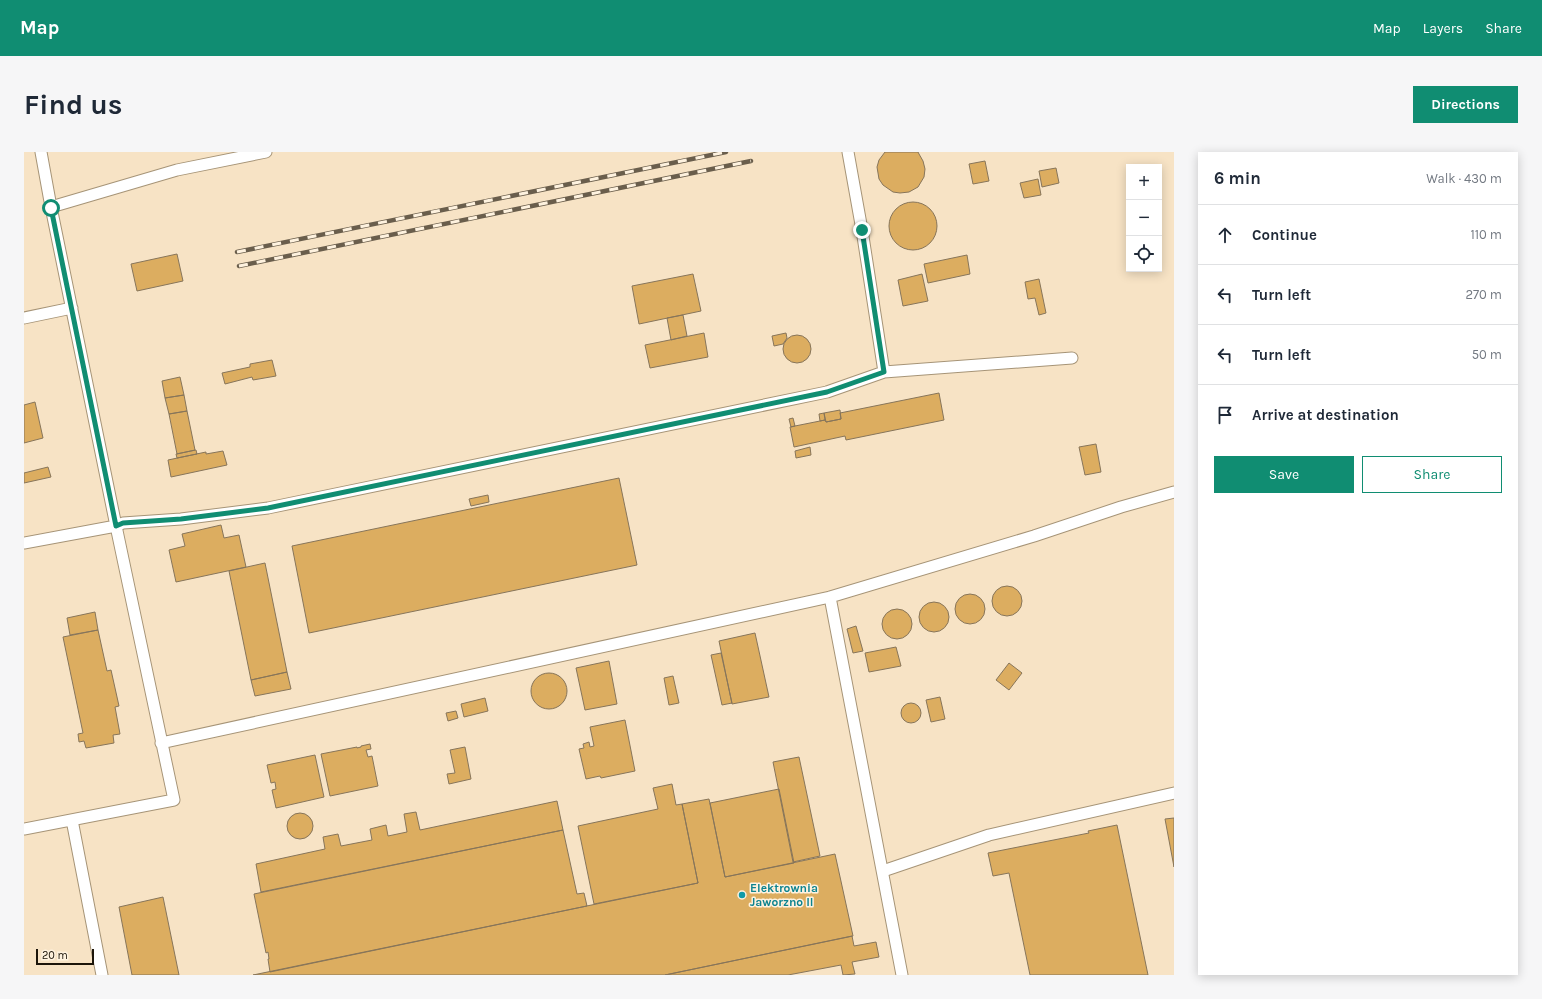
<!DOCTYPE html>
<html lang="en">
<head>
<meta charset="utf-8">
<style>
	:root { --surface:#fff; --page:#f6f6f7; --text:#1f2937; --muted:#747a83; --line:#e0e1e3; --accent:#108d72 }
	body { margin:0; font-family:Karla,sans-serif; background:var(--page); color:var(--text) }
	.controls { position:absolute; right:12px; top:12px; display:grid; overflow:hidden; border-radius:0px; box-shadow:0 2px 10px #0003 }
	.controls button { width:36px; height:36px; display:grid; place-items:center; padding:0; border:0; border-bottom:1px solid var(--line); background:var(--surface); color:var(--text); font:20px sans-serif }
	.scale { position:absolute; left:12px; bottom:10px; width:58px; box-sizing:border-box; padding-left:4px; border:2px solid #1c150a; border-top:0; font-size:11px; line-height:14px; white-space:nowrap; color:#1c150a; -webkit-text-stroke:3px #fef2df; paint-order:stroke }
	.stop { position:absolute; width:12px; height:12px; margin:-9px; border:3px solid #108d72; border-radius:50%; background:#fff }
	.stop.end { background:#108d72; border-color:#fff; box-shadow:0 1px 4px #0008 }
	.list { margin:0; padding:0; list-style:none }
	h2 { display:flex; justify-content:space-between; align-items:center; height:52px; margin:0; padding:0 16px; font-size:17px }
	h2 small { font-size:13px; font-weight:400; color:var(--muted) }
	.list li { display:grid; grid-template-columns:26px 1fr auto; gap:12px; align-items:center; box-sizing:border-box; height:60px; padding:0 16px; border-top:1px solid var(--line) }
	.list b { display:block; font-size:15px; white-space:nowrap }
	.list em { font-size:13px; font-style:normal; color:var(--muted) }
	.actions { display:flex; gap:8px; padding:12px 16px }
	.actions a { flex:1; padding:9px 0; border:1px solid var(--accent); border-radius:0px; text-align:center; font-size:14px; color:var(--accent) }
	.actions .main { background:var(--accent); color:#fff }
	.icon { flex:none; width:22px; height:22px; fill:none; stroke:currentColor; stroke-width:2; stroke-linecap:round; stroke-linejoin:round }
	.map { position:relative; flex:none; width:1150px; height:823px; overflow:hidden; border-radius:0px }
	header { display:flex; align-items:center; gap:24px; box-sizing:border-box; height:56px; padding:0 20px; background:var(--accent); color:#fff }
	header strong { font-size:19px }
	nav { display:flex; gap:22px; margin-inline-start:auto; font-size:14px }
	.intro { display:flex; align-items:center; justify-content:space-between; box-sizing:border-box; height:96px; padding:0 24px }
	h1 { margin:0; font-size:28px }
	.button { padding:10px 18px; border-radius:0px; background:var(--accent); color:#fff; font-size:14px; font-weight:700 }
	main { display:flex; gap:24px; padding:0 24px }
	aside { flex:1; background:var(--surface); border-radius:0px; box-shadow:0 2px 10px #0003 }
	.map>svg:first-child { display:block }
</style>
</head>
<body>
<header>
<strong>Map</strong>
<nav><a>Map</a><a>Layers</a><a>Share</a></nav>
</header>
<div class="intro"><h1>Find us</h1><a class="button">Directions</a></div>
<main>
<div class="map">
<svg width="1150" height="823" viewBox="0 0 1150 823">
	<rect width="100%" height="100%" fill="#f7e3c5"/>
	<path fill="#dcad60" stroke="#87755a" d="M 861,0 L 894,0 L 895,2 L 899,9 L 901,17 L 900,25 L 894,35 L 885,40 L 876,41 L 869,40 L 859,33 L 855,27 L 853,15 L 855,8 Z
		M 961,9 L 965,29 L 949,32 L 945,12 Z
		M 1032,16 L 1035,31 L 1018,35 L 1015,19 Z
		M 1014,27 L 1017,43 L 1000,46 L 996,31 Z
		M865 74a24 24 0 1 1 48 0a24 24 0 1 1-48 0Z
		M 153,102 L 159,129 L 113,139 L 107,112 Z
		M 943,103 L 946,122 L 904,131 L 900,112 Z
		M 669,122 L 677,159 L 615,172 L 608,134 Z
		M 898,122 L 904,149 L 879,154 L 874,128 Z
		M 1015,127 L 1022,161 L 1015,163 L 1011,146 L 1004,147 L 1001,130 Z
		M 659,163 L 663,184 L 647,188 L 643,166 Z
		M 680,181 L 684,205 L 626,216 L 621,193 Z
		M 762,181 L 763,186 L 759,192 L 750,194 L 748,184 Z
		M759 197a14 14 0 1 1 28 0a14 14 0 1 1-28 0Z
		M 248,208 L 252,224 L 229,228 L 228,225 L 201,232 L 198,221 L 226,215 L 226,212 Z
		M 156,225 L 160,243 L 141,246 L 138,229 Z
		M 915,241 L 920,268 L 822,288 L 821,284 L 770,295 L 766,275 L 801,268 L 802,270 L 817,267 L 816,261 Z
		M 160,243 L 163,259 L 145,262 L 141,246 Z
		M 11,250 L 19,286 L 0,291 L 0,253 Z
		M 816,258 L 817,267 L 802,270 L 800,261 Z
		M 163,259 L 171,298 L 153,302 L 145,262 Z
		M 800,261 L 801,268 L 796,269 L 795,262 Z
		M 769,266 L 771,274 L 767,275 L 765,267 Z
		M 1072,292 L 1077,320 L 1061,323 L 1055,295 Z
		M 786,295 L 787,303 L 772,306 L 771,299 Z
		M 172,298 L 173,302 L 153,306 L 152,302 Z
		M 199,299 L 203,313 L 147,325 L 144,308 L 182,300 L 182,302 Z
		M 24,315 L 27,325 L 0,331 L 0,321 Z
		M 595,326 L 613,413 L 285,481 L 268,394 Z
		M 464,343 L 465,350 L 447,354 L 445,347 Z
		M 197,373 L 200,386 L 215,383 L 222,415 L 152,430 L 145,398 L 161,394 L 158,382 Z
		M 241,411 L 263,520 L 227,528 L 205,419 Z
		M968 449a15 15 0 1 1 30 0a15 15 0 1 1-30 0Z
		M931 457a15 15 0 1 1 30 0a15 15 0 1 1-30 0Z
		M895 465a15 15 0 1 1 30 0a15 15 0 1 1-30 0Z
		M858 472a15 15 0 1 1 30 0a15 15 0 1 1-30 0Z
		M 71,460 L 74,478 L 46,483 L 43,466 Z
		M 832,474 L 839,499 L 829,501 L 823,477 Z
		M 74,478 L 83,519 L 87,518 L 95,554 L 91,555 L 96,582 L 89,583 L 90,591 L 62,596 L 60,589 L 55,590 L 54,582 L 59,581 L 39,485 Z
		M 731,481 L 745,545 L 708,552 L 695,489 Z
		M 872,495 L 877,514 L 845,520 L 841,501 Z
		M 697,501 L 708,551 L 698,553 L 687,503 Z
		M 585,509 L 593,552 L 561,558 L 552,516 Z
		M 985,511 L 998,521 L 985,538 L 972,528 Z
		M 263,520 L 267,537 L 231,544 L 227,528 Z
		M507 539a18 18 0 1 1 36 0a18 18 0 1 1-36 0Z
		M 649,524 L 655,551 L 645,553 L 640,526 Z
		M 916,545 L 921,567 L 907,570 L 902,548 Z
		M 461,546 L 464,559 L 440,565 L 437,552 Z
		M877 561a10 10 0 1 1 20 0a10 10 0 1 1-20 0Z
		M 432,559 L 434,566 L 424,569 L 422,561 Z
		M 601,568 L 611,619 L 577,626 L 576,624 L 562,627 L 555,597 L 560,596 L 559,592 L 565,590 L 566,595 L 570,594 L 566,575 Z
		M 346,592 L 347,597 L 342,598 L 344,605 L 348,604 L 354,634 L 306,644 L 297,602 L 333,595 L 333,596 L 337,595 L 337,594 Z
		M 441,595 L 447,627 L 425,632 L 423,622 L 431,621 L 426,598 Z
		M 291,603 L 300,645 L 252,656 L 248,638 L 252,637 L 251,630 L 247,631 L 243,613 Z
		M 775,605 L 796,704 L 769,710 L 749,610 Z
		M 648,632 L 652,653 L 658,652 L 674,731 L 570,752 L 554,674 L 634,657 L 629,636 Z
		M 755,637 L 770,711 L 701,725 L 686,651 Z
		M 685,647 L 701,725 L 811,702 L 829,784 L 641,823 L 229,823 L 674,731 L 658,652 Z
		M 533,649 L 539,678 L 237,740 L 232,712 L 301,697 L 299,685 L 314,682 L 317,694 L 348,688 L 346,677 L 362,673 L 364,684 L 383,680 L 380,662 L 392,660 L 396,678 Z
		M263 674a13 13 0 1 1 26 0a13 13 0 1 1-26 0Z
		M 1150,666 L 1150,715 L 1141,667 Z
		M 1093,673 L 1124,823 L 1006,823 L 985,721 L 969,724 L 964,701 L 1065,681 L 1064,679 Z
		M 539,678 L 553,742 L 560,741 L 563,754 L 246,820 L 244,807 L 245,807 L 244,800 L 242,801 L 230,742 Z
		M 139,745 L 155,823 L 108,823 L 95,755 Z
		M 828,784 L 830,794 L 852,790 L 855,805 L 828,810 L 831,822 L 819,823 L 817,813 L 764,823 L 641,823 Z"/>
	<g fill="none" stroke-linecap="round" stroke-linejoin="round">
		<g stroke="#a69477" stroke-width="13">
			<path id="lane" d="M 17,0 L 27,55
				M 824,0 L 838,78 L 860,220
				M 0,166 L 48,156
				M 0,391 L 92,374 L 99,371 L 157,367 L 244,356 L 803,240 L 860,220 L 1048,206
				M 806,445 L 878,823
				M 137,591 L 806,445 L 1010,384 L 1097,355 L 1150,340
				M 48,668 L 78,823
				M 0,677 L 150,648 L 92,374 L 27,55 L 153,18 L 242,0
				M 859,719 L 965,683 L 1150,641"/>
		</g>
		<use href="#lane" stroke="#fff" stroke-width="11"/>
		<g stroke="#6a5e4c" stroke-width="4.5">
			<path id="rail" d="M 213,100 L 702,0
				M 215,114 L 727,9"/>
		</g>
		<use href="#rail" stroke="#fef2df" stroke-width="3" stroke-dasharray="9" stroke-linecap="butt"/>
	</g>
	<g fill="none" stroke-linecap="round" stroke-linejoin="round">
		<path stroke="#108d72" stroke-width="5" d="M 27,56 L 92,374 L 99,371 L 157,367 L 244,356 L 803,240 L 860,220 L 838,78"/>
	</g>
	<circle fill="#0f9aa8" stroke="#fef2df" stroke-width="1.5" cx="718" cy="743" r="4"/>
	<g text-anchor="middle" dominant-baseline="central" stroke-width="3" stroke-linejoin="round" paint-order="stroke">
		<g font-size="12" font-weight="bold" fill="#0d838f" stroke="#fef2df" text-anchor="start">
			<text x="726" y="736">Elektrownia<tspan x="726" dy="14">Jaworzno II</tspan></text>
		</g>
	</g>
</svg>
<div class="controls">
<button>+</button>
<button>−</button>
<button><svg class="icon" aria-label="locate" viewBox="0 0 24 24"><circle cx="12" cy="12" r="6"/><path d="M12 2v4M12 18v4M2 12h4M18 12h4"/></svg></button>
</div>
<div class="scale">20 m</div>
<div class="stop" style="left:27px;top:56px"></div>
<div class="stop end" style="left:838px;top:78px"></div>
</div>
<aside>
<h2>6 min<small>Walk · 430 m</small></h2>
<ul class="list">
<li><svg class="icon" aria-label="ahead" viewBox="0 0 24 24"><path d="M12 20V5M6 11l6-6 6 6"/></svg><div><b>Continue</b></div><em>110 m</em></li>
<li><svg class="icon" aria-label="left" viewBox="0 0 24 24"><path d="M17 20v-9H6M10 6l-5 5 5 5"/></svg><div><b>Turn left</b></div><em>270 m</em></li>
<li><svg class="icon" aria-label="left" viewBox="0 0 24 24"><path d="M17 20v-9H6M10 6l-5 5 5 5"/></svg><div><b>Turn left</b></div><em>50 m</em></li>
<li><svg class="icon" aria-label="arrive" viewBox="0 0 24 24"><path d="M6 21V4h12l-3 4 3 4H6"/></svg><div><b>Arrive at destination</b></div></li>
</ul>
<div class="actions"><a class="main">Save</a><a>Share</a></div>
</aside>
</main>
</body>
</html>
